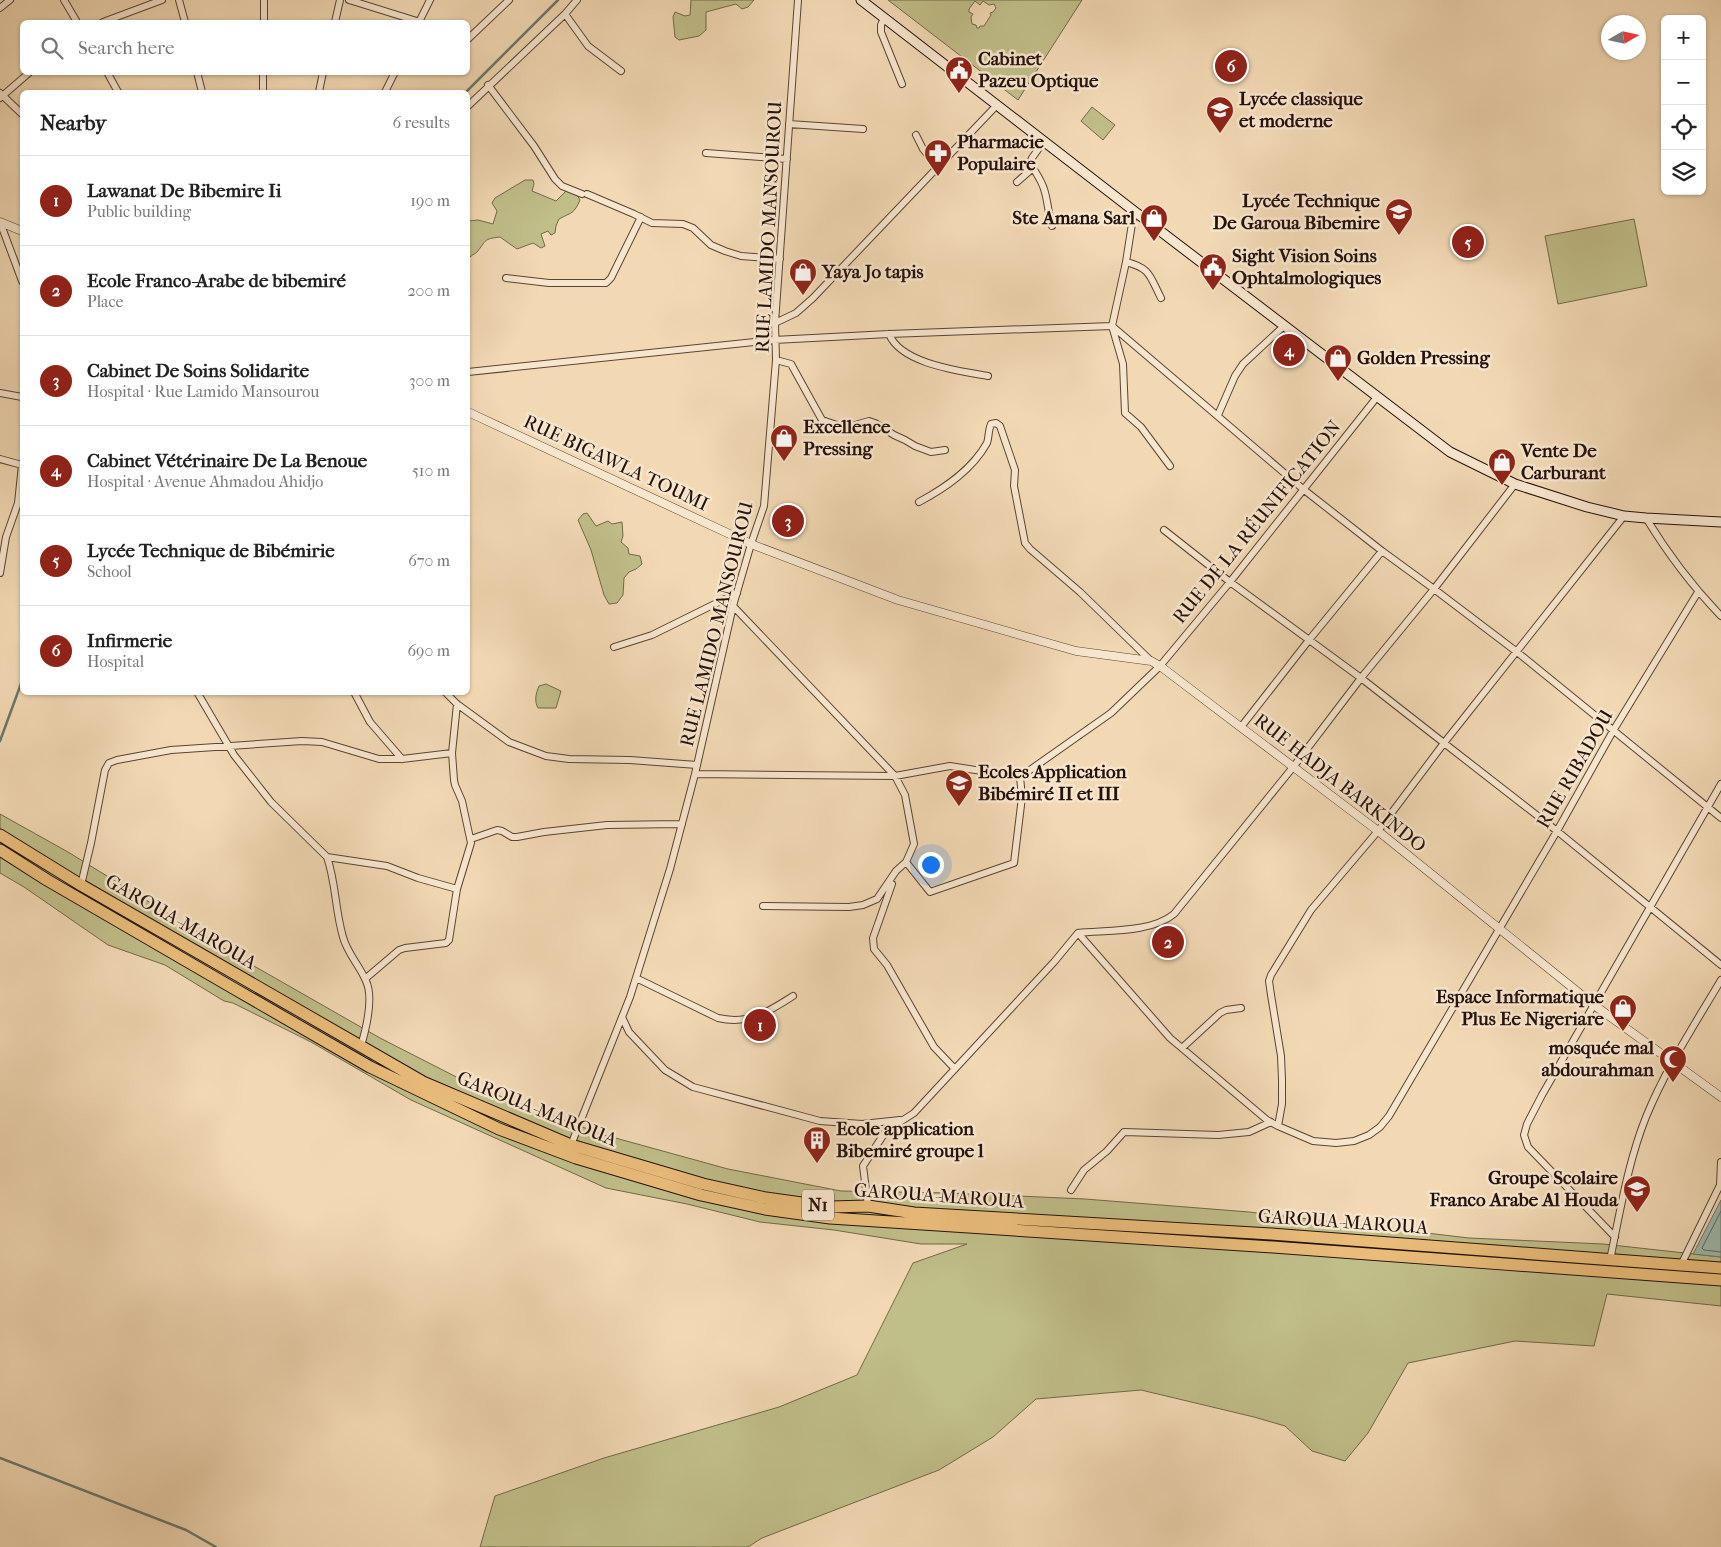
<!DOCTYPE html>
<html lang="en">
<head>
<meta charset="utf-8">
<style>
	:root { --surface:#fff; --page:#f6f6f6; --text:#222; --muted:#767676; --line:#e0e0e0; --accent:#8f2418 }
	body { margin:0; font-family:"IM FELL French Canon",serif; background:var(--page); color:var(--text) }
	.controls { position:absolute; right:15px; top:15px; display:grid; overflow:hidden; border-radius:8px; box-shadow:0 1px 4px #0004 }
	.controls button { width:45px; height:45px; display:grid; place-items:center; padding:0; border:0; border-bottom:1px solid var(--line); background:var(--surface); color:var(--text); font:25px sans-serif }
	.compass { position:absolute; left:1601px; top:15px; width:45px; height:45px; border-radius:50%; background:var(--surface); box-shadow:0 1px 4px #0004; rotate:81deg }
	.you { position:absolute; left:930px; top:864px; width:18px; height:18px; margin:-12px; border:4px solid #fff; border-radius:50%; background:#1a73e8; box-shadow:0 0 0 8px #1a73e833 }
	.badge { display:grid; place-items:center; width:32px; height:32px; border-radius:50%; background:var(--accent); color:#fff; font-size:16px; font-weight:700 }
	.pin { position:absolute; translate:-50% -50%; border:2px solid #fff; box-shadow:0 1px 5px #0006 }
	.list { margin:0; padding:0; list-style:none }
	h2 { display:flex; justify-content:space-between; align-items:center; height:65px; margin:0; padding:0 20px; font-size:21px }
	h2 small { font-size:16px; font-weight:400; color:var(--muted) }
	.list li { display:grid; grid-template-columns:32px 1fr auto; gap:15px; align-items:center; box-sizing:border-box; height:90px; padding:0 20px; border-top:1px solid var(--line) }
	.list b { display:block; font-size:19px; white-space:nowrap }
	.list p { margin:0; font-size:16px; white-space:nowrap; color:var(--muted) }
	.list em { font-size:16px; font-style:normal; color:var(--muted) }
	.icon { flex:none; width:28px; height:28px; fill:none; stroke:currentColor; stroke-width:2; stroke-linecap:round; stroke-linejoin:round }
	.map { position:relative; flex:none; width:1721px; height:1547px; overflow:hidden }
	.search { position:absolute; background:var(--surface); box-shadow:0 1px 4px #0004; left:20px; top:20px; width:450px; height:55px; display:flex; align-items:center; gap:12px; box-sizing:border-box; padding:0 18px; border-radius:8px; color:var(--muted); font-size:19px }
	.panel { position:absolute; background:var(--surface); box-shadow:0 1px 4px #0004; left:20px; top:90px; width:450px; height:605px; border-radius:8px }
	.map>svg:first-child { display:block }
</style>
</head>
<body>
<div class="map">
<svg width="1721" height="1547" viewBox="0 0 1721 1547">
	<rect width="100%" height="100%" fill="#f2d9b4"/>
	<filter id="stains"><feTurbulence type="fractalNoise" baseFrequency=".004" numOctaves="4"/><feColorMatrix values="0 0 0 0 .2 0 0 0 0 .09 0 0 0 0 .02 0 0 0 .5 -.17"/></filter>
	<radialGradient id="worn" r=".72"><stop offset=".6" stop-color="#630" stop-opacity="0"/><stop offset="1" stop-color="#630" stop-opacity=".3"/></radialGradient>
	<path fill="#c0be89" stroke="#72684a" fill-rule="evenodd" d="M 691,0 L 754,0 L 748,7 L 742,9 L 736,4 L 706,12 L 706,30 L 699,36 L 679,40 L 675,37 L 673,17 L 675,12 L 685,16 L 690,15 Z
		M 888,0 L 1082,0 L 1018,100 ZM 975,1 L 980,5 L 983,1 L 989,5 L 994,4 L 996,8 L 993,12 L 990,13 L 991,15 L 984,26 L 980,26 L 979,28 L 977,28 L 976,25 L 972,24 L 971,17 L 973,14 L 969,12 L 969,9 Z
		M 1092,107 L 1115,125 L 1103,140 L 1081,121 Z
		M 525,180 L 533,180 L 534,184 L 532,191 L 556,201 L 566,191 L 576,193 L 580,200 C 574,214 572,212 559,219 L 556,226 L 555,233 L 551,235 L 548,231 L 541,234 L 545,246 L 541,248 L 533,243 L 517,249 L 500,237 C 483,239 487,240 477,252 C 475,254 470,256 468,259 L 468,221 L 478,220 L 493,224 L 497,211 L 492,203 L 495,198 Z
		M 1634,219 L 1647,286 L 1558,304 L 1545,236 Z
		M 587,513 L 596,526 L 608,521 L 612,524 L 622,522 L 623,536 L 621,542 L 628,548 L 629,554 L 640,556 L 642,564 L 636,569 L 629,572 L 624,578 L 623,595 L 617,603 L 609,604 L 604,595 L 591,550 L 578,520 L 583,514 Z
		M 546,684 L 561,691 L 556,708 L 538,708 C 534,701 536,693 539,686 Z
		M 0,814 L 68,852 L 240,958 L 380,1038 L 476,1087 L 601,1134 L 728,1169 L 841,1191 L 951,1193 L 1085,1199 L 1249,1212 L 1469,1238 L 1603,1244 L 1721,1257 L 1721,1306 L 1607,1294 L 1594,1346 L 1515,1341 L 1408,1363 L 1368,1433 L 1345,1461 L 1312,1451 L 1285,1426 L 1254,1417 L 1141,1390 L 1036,1399 L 993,1437 L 939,1470 L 762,1538 L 748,1547 L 480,1547 L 495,1496 L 604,1458 L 779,1407 L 857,1375 L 913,1263 L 967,1244 L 921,1244 L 834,1230 L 760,1222 L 687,1204 L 606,1188 L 411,1100 L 311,1042 L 233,1003 L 224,1001 L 165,965 L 108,945 L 24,887 L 0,873 Z"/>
	<path fill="#9bbaae" stroke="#6b776d" d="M 1721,1200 L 1721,1257 L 1693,1254 Z"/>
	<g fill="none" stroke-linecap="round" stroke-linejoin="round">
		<path stroke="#60665c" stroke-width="1" d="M 1721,1211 L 1702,1248 L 1704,1250 L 1721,1252"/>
		<path stroke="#6b776d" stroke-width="2.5" d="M 466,92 L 558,0
			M 0,741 L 22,681
			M 0,1458 L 186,1530 L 216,1547"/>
		<g stroke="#584435" stroke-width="8">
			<path id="minor" d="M 64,0 L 77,22
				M 179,0 L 185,22
				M 349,0 L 420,22
				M 0,8 L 10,0
				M 565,14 L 588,46 L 621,71
				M 884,18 L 881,25 L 881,32 L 902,84
				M 103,22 L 162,0
				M 264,22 L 264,0
				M 335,22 L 340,0
				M 419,22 L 430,0
				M 468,39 L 509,0
				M 107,72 L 118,92
				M 197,72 L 202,92
				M 488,85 L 534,146 L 555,179 L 562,186 L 582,194
				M 263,92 L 263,72
				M 319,92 L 323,72
				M 385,92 L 395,72
				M 0,93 L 22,114
				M 0,98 L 30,72
				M 468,106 L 565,14 L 577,0
				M 789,124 L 863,129
				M 916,135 L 923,149 L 937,166
				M 1044,141 L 1032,158 L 1030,163 C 1035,172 1041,179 1044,189 C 1048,201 1048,213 1052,226
				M 706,153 L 787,159
				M 1017,182 L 1033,168
				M 587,194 L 634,214 L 652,223 L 683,224 L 693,228 L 711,245 L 725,251 L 741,256 L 780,259
				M 1134,211 L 1126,262 L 1112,326 L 1123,364 L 1125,413 L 1141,427 L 1170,466
				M 0,222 L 22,281
				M 1126,262 C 1151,268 1150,277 1161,298
				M 506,278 L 549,283 L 606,283 L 611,278 L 641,217
				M 775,323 L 796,313 L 813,298 L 997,105
				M 889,334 C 901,364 960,371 988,376
				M 776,360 L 791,364 L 822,420 L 837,425 L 848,427 L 869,421 L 875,423 L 894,435 L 905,440 L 915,446 L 931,452 L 945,450
				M 468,372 L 774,340 L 889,334 L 1112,326 L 1303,489 L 1382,551 L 1434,589 L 1517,652 L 1721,818
				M 0,393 L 22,397
				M 1218,415 L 1235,376 L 1243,364 L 1284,326
				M 0,459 L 22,465
				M 919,502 C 945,488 972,470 987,443 C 989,438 988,431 991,424 L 996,423 L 1000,426 L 1015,470 L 1014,486 L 1025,543 L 1030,549 L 1080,592 L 1151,661
				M 1646,518 C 1668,554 1692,586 1721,616
				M 1164,530 L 1230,582 L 1361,678 L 1444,743 L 1557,831 L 1721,965
				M 0,573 L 6,537 L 18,503 L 22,465
				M 733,606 L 895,776 L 905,795 L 914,844 L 906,862 L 896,871 L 877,899 L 863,905 L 849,907 L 763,906
				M 614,647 L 652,635 L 737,593
				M 197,692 L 234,755 L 271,802 L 327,857 C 336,883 335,910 343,937 C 347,953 360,966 366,981 C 374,998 366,1029 361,1046
				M 354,692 L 370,722 L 402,759
				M 445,692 L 457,704 L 509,742 L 546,756 L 569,759 L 630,760 L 697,765
				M 1241,727 L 1309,640 L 1382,551
				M 695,774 L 895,776 L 950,766 L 1020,777 L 1111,713 L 1160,666 L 1230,582 L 1377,397
				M 471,839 L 497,830 L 502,831 L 512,837 L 517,837 L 544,832 L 607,825 L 682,824
				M 327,857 L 387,866 L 418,878 L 457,889
				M 906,862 L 930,892 L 1014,863 L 1022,797 L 1020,777
				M 892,884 L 873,938 L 874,949 L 887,965 L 934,1047 L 955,1069
				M 81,885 L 91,843 L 105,770 L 109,763 L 117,760 L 171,750 L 302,741 L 322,742 L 379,759 L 402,759 L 452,753
				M 1078,933 L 1170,1038 L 1267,1120 L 1278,1126 L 1313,1141 L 1336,1143 L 1354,1141 L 1369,1135 L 1380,1127 L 1389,1116 L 1557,831 L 1613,731 L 1698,592
				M 636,978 L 718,1018 C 749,1025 768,1012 793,996
				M 365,979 L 399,950 L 405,948 L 446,943 L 449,940 L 457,889 L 471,843 L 462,801 L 455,785 L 454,780 L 452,753 L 457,704
				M 622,1017 L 629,1032 L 665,1070 L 693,1087 L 820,1121 L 862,1124 L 900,1120
				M 1182,1048 L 1220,1013 L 1226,1010 L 1241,1008
				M 1278,1126 L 1282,1104 L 1282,1080 L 1281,1056 L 1271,995 L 1269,981 L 1271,975 L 1311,910 L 1378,831 L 1444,743 L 1624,516
				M 571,1145 L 630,997 L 670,869 L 695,774 L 733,606 L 751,544 L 764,506 L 776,360 L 775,323 L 798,0
				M 1071,1190 L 1084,1170 L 1107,1151 L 1124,1132 L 1218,1135 L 1249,1132 L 1271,1122
				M 868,1206 L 863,1166 L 886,1131 L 914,1113 L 1054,962 L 1078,933 C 1107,930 1151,933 1174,914 L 1294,766 L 1361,678 L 1434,589 L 1515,484
				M 1615,1237 L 1528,1147 L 1524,1135 L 1527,1124 L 1542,1095 L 1721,784
				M 1610,1260 C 1620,1212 1628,1162 1646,1117 C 1666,1068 1695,1024 1721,980
				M 1681,1265 L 1720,1185 L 1721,1162"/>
		</g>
		<g stroke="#584435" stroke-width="9">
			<path id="tertiary" d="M 0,222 L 22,231
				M 468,412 L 751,544 L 898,600 L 1076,651 L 1151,661 L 1160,666 L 1378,831 L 1594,1005 L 1721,1097"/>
		</g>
		<g stroke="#24120b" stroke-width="11">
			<path id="secondary" d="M 861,0 L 1134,211 L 1450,452 L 1515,484 L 1587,507 L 1624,516 L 1646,518 L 1721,522"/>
		</g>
		<g stroke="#24120b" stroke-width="13">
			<path id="trunk" d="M 0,835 L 81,885 L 423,1082 L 571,1145 L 703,1184 L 766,1198 L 830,1207 L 868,1206 L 914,1213 L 1271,1234 L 1721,1268
				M 0,850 L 47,880 L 233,988 L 370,1067 L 499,1129 L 576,1158 L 701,1195 L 765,1209 L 830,1218 L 1273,1247 L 1721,1280"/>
		</g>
		<use href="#minor" stroke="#f7e6ce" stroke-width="6"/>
		<use href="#tertiary" stroke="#f7e6ce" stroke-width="8"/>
		<use href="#secondary" stroke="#f7e6ce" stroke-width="9"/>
		<use href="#trunk" stroke="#e9bc7a" stroke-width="11"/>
	</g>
	<defs>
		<g id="civic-pin" transform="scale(1.4375)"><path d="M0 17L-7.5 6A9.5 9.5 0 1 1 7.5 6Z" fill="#8f2418" stroke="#f7e6ce"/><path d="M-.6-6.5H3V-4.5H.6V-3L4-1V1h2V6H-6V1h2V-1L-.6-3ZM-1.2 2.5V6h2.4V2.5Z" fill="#fff"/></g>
		<g id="school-pin" transform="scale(1.4375)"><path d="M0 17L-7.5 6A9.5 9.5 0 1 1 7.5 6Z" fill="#8f2418" stroke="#f7e6ce"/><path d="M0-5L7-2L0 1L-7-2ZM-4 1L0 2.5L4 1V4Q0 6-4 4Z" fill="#fff"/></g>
		<g id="pharmacy-pin" transform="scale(1.4375)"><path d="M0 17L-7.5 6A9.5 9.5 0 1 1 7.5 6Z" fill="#8f2418" stroke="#f7e6ce"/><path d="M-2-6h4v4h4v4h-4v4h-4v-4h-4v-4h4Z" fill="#fff"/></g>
		<g id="shop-pin" transform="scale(1.4375)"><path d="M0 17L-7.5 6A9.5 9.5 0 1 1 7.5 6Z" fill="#8f2418" stroke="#f7e6ce"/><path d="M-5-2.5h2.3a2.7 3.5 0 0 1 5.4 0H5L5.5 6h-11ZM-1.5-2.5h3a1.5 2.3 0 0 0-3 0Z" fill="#fff"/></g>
		<g id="mosque-pin" transform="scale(1.4375)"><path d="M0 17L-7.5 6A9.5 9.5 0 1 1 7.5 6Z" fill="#8f2418" stroke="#f7e6ce"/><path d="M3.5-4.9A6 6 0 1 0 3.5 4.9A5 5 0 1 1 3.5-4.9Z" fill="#fff"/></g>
		<g id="building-pin" transform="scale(1.4375)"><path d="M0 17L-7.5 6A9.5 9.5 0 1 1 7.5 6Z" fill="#8f2418" stroke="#f7e6ce"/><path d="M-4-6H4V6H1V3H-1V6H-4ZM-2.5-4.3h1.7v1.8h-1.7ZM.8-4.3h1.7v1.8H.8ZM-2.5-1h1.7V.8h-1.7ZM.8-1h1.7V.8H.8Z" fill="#fff"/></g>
	</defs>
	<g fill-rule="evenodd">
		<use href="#civic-pin" x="959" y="70"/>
		<use href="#school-pin" x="1220" y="110"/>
		<use href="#pharmacy-pin" x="938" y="153"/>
		<use href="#school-pin" x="1399" y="212"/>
		<use href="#shop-pin" x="1154" y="218"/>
		<use href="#civic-pin" x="1213" y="267"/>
		<use href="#shop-pin" x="803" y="272"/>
		<use href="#shop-pin" x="1338" y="358"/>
		<use href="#shop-pin" x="784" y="438"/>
		<use href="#shop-pin" x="1502" y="462"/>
		<use href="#school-pin" x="959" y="783"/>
		<use href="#shop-pin" x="1623" y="1008"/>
		<use href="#mosque-pin" x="1673" y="1059"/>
		<use href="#building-pin" x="817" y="1140"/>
		<use href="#school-pin" x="1637" y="1189"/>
	</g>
	<g text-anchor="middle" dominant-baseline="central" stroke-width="5" stroke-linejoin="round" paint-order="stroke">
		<rect fill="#f7e6ce" stroke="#635246" stroke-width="1" x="802" y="1189.5" width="32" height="31" rx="4"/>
		<g font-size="18" font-weight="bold" fill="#24120b">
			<text x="818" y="1205">N1</text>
		</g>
		<g font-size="19" font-weight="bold" fill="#24120b" stroke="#f7e6ce" text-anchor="start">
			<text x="978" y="59">Cabinet<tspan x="978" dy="22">Pazeu Optique</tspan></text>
			<text x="1239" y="99">Lycée classique<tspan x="1239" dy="22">et moderne</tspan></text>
			<text x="957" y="142">Pharmacie<tspan x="957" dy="22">Populaire</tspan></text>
			<text x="1380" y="201" text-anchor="end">Lycée Technique<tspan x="1380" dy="22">De Garoua Bibemire</tspan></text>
			<text x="1135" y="218" text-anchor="end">Ste Amana Sarl</text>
			<text x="1232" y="256">Sight Vision Soins<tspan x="1232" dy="22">Ophtalmologiques</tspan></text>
			<text x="822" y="272">Yaya Jo tapis</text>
			<text x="1357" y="358">Golden Pressing</text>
			<text x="803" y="427">Excellence<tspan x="803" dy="22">Pressing</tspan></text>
			<text x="1521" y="451">Vente De<tspan x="1521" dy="22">Carburant</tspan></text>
			<text x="978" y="772">Ecoles Application<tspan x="978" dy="22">Bibémiré II et III</tspan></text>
			<text x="1604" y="997" text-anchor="end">Espace Informatique<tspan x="1604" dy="22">Plus Ee Nigeriare</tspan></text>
			<text x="1654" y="1048" text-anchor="end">mosquée mal<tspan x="1654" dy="22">abdourahman</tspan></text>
			<text x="836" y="1129">Ecole application<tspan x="836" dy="22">Bibemiré groupe l</tspan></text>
			<text x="1618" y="1178" text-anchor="end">Groupe Scolaire<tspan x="1618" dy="22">Franco Arabe Al Houda</tspan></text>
		</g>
		<g font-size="19" fill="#24120b" stroke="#f7e6ce">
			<text transform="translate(769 227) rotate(-87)">RUE LAMIDO MANSOUROU</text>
			<text transform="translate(616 463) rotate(25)">RUE BIGAWLA TOUMI</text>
			<text transform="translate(1257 522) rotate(-51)">RUE DE LA RÉUNIFICATION</text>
			<text transform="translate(717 624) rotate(-76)">RUE LAMIDO MANSOUROU</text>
			<text transform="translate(1575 769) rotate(-60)">RUE RIBADOU</text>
			<text transform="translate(1340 783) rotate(38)">RUE HADJA BARKINDO</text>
			<text transform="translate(181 922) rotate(30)">GAROUA-MAROUA</text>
			<text transform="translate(537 1109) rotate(22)">GAROUA-MAROUA</text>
			<text transform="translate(939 1196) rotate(4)">GAROUA-MAROUA</text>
			<text transform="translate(1343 1222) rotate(4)">GAROUA-MAROUA</text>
		</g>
	</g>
	<rect width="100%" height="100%" filter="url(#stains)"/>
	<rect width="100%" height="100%" fill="url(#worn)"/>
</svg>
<div class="controls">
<button>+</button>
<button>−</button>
<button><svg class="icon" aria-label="locate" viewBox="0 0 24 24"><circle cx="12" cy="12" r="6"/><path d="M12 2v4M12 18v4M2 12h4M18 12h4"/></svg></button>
<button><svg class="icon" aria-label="layers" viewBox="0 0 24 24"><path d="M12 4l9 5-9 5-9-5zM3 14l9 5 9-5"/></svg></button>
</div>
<svg class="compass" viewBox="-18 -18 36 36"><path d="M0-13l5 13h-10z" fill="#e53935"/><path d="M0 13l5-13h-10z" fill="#767676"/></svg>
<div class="you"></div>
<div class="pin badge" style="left:760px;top:1025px">1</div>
<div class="pin badge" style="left:1168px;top:942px">2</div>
<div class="pin badge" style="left:788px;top:521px">3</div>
<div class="pin badge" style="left:1289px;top:350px">4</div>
<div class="pin badge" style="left:1468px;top:242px">5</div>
<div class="pin badge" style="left:1231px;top:66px">6</div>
<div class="search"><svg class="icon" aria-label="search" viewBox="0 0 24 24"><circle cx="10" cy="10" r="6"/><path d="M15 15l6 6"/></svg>Search here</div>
<section class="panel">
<h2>Nearby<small>6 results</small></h2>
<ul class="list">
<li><span class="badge">1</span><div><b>Lawanat De Bibemire Ii</b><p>Public building</p></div><em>190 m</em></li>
<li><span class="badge">2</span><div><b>Ecole Franco-Arabe de bibemiré</b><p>Place</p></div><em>200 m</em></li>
<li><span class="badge">3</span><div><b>Cabinet De Soins Solidarite</b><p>Hospital · Rue Lamido Mansourou</p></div><em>300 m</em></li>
<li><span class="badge">4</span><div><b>Cabinet Vétérinaire De La Benoue</b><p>Hospital · Avenue Ahmadou Ahidjo</p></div><em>510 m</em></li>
<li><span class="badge">5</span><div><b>Lycée Technique de Bibémirie</b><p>School</p></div><em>670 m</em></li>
<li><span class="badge">6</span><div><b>Infirmerie</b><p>Hospital</p></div><em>690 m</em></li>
</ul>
</section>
</div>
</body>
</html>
